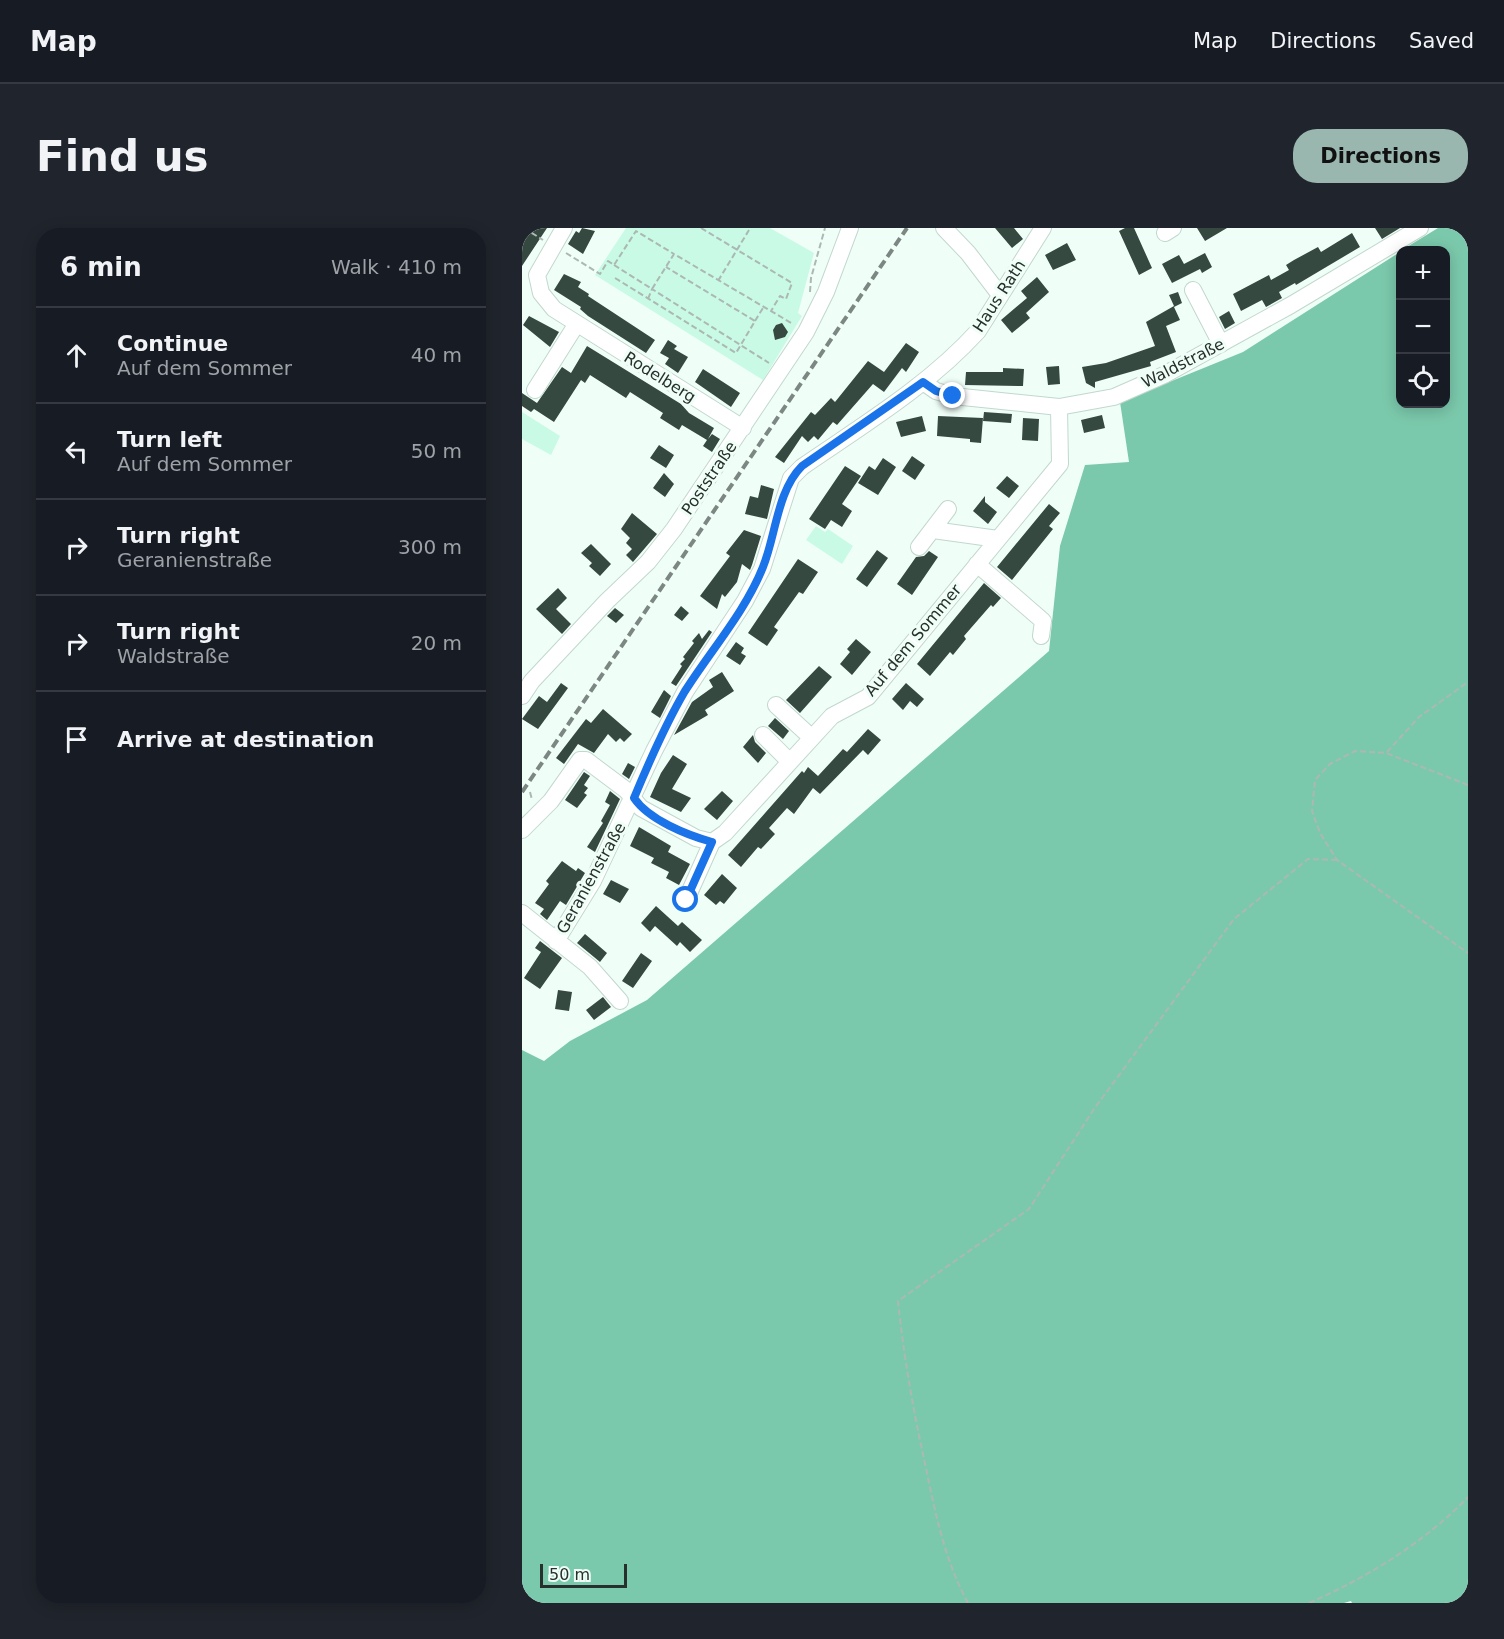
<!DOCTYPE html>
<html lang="en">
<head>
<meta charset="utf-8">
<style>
	:root { --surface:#171b24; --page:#20242c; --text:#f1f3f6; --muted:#9ea1a6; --line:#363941; --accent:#9ab7af }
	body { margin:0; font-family:"DejaVu Sans",sans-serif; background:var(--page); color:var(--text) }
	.controls { position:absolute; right:18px; top:18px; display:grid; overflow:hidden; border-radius:12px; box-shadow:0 3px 15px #0003 }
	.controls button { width:54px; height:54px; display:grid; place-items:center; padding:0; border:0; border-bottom:2px solid var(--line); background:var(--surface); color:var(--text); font:30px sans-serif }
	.scale { position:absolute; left:18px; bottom:15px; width:87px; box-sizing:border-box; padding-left:6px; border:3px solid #27302c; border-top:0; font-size:16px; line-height:21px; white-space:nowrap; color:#27302c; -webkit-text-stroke:4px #f0fef8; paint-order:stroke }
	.stop { position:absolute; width:18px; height:18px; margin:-14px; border:4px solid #1a73e8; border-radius:50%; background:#fff }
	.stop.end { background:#1a73e8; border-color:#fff; box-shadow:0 2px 6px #0008 }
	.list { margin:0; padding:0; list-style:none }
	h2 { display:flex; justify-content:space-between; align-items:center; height:78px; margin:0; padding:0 24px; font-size:26px }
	h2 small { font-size:20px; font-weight:400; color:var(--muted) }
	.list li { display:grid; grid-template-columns:39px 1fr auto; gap:18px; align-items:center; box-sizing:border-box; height:96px; padding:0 24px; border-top:2px solid var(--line) }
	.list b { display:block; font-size:22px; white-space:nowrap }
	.list p { margin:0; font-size:20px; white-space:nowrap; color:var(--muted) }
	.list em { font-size:20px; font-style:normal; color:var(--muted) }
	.icon { flex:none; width:33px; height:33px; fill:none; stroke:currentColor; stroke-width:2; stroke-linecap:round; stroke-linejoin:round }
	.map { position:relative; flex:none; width:946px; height:1375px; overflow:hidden; border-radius:24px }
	header { display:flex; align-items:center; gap:36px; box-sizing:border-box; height:84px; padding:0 30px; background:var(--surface); border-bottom:2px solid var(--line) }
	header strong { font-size:28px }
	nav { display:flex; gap:33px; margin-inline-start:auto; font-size:21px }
	.intro { display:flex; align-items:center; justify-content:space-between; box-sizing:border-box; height:144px; padding:0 36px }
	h1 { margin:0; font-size:42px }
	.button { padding:15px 27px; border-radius:24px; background:var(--accent); color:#111; font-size:21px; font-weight:700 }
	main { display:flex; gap:36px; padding:0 36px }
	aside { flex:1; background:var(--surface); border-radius:24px; box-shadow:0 3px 15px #0003 }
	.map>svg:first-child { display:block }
</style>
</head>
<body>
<header>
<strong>Map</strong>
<nav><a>Map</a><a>Directions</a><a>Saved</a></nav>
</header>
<div class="intro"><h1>Find us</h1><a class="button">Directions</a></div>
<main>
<aside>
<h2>6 min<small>Walk · 410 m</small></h2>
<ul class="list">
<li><svg class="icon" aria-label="ahead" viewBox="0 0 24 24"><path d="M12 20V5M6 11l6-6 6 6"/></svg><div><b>Continue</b><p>Auf dem Sommer</p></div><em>40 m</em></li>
<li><svg class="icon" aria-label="left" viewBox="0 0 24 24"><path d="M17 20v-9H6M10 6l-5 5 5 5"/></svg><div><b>Turn left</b><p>Auf dem Sommer</p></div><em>50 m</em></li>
<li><svg class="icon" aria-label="right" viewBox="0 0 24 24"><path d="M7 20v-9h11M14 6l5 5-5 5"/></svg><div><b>Turn right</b><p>Geranienstraße</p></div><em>300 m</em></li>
<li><svg class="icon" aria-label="right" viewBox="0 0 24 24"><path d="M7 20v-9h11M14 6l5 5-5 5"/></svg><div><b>Turn right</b><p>Waldstraße</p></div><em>20 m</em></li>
<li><svg class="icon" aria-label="arrive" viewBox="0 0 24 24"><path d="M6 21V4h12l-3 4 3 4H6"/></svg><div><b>Arrive at destination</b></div></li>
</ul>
</aside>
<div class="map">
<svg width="946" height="1375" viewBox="0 0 946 1375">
	<rect width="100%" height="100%" fill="#f0fef8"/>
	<path fill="#c8fae6" d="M 104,0 L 248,0 L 292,25 L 276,85 L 280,88 L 241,152 L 73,47 Z
		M 0,184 L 38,208 L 29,227 L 0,211 Z
		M 294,298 L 303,304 L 306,301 L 331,318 L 320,336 L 284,312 Z"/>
	<path fill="#7bc9ac" d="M 916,0 L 946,0 L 946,1375 L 830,1375 L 829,1373 L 822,1375 L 0,1375 L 0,822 L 22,833 L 48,813 L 125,772 L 527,423 L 538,318 L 563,237 L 607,234 L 598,174 L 721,124 L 878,24 L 878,176 L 924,176 L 924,22 L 880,22 Z"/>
	<path fill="#354941" d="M 0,0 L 25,0 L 0,38 Z
		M 60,0 L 73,3 L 61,26 L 46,16 L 54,3 L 57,5 Z
		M 473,0 L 492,0 L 501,11 L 490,20 Z
		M 603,0 L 612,0 L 630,40 L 617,47 L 597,3 Z
		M 675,0 L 705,0 L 683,13 Z
		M 853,0 L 878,0 L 860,11 Z
		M 830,5 L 838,19 L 774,57 L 773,55 L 757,64 L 760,70 L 744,79 L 740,72 L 719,83 L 711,66 L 747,47 L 749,52 L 767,42 L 764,37 L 772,32 L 796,19 L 799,24 Z
		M 545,15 L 554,32 L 531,42 L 523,27 Z
		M 683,25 L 690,39 L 680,45 L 678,41 L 650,55 L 640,36 L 657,27 L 662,36 Z
		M 42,46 L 59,54 L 56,59 L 67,66 L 66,68 L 133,112 L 124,125 L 66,88 L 58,81 L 59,79 L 32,62 Z
		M 515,49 L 527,64 L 504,85 L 508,90 L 490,105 L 479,92 L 505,70 L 499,63 Z
		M 656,64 L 660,75 L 652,79 L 658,92 L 644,98 L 654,124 L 628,134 L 629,138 L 573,154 L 573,160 L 564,155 L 560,139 L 584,135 L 633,118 L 624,94 L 652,78 L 647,67 Z
		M 707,83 L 713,95 L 703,101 L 697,89 Z
		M 7,88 L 37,104 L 28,119 L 1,97 Z
		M 260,95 L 266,104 L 263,109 L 253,112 L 251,102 L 254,97 Z
		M 146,112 L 155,118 L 152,121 L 166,129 L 156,145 L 143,136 L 147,130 L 138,125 Z
		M 384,115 L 397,124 L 384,144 L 380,140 L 362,164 L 351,156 L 315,197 L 311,194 L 296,212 L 292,208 L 286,214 L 280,208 L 262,235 L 253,229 L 289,184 L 293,187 L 309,170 L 313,174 L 346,133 L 362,144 Z
		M 65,118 L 159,176 L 167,185 L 192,200 L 186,211 L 190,206 L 198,211 L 190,224 L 181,218 L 185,212 L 160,197 L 157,202 L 138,190 L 141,185 L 108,164 L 104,170 L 68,147 L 63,155 L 59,152 L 32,194 L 12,181 L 9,184 L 0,178 L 0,165 L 15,175 L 40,139 L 49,145 Z
		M 537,138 L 538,156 L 526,157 L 524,139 Z
		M 481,140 L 502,141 L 501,158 L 443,157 L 444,144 L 481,144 Z
		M 181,141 L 218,165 L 209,179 L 173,154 Z
		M 462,184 L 490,186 L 489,195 L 461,193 Z
		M 580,187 L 583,200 L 562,205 L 559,192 Z
		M 400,188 L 404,203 L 379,209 L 374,194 Z
		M 416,188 L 461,190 L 459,215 L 448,214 L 448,211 L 415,208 Z
		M 501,190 L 517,191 L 516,213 L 500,212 Z
		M 137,217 L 152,227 L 144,240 L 128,230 Z
		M 390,228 L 403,237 L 393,252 L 380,243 Z
		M 361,230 L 374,239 L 356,267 L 336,255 L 347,238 L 353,242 Z
		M 323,238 L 339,248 L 320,276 L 330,283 L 320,299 L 309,292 L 303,301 L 287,291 Z
		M 142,245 L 152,256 L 143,269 L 131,260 Z
		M 485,248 L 497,258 L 487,270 L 474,260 Z
		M 239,257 L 252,261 L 245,291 L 223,286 L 228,268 L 236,270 Z
		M 463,268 L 463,274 L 475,284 L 466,296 L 451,283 Z
		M 527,276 L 538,285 L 527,298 L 531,301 L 490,352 L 475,339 Z
		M 110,285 L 135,306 L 111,334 L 104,327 L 110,321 L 104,315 L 108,310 L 99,301 Z
		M 222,302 L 239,308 L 230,337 L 228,342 L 220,336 L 215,354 L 203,369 L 200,366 L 195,381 L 178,368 L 208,328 L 204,325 Z
		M 69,316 L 89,336 L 78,348 L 67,338 L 70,335 L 59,325 Z
		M 355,322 L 366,330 L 345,359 L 334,351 Z
		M 407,323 L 416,329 L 390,367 L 375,356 L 394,329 L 402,328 Z
		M 276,331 L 296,344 L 281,366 L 277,364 L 252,399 L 256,402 L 245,418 L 226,405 Z
		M 462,355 L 479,370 L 471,379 L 469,377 L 442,408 L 444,411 L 431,427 L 428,424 L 408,448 L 395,436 Z
		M 36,360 L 45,370 L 34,381 L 49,396 L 40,406 L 14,381 Z
		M 159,378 L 167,385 L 160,393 L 152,387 Z
		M 93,380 L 102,387 L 94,395 L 85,388 Z
		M 187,402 L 190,404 L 154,458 L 149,455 L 160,438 L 158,436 L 163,431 L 161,429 L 172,415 L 170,413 L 177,405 L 180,411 Z
		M 334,411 L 349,424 L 330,447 L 318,436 L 328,424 L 325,421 Z
		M 214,414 L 222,420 L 219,425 L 224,428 L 218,437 L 204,428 Z
		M 297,438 L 310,449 L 278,485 L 264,472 Z
		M 200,444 L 212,463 L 183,482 L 186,487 L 152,507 L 170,474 L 191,459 L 187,452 Z
		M 39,455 L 46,460 L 16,501 L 0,491 L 17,468 L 25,474 Z
		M 384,455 L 402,471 L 395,479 L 388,473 L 381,482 L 370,471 Z
		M 142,462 L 149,468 L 138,490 L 129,484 Z
		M 81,481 L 110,506 L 102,514 L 98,510 L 94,514 L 86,506 L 72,525 L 56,516 L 42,536 L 34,530 L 64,491 L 69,495 Z
		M 253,490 L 267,503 L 261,511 L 246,498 Z
		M 346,501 L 359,512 L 346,527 L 341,522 L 298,566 L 291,560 L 272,586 L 265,580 L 247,600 L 253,606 L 239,621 L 236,619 L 219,639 L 206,627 L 280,543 L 282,545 L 286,539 L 296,548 L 321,521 L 325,524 Z
		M 231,507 L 233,514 L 244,525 L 236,535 L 221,519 Z
		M 151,527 L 165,536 L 150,561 L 169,570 L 159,584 L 128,569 L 139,545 Z
		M 106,535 L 113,539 L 107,551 L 100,546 Z
		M 62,544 L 68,548 L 62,557 L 66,560 L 62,565 L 65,567 L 55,580 L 43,572 Z
		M 88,563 L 98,571 L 73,624 L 65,619 L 81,595 L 79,593 L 88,577 L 83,574 Z
		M 200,563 L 211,573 L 195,592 L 182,581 Z
		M 117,599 L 149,618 L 146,624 L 168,636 L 157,657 L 144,650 L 147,644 L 129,635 L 132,630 L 108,618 Z
		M 40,633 L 54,643 L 56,640 L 63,645 L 44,677 L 38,673 L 25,692 L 18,686 L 22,681 L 13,675 L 27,656 L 24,653 Z
		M 200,646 L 215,660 L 202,676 L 198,673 L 194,677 L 182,667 Z
		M 89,652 L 107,661 L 98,675 L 81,666 Z
		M 134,678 L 156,698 L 160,694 L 180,712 L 168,724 L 158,714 L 155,718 L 133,698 L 128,704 L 119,695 Z
		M 63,706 L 85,725 L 78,734 L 55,715 Z
		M 18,713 L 40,730 L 18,761 L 2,750 L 19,724 L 13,720 Z
		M 119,725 L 130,733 L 111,760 L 100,753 Z
		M 36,762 L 50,764 L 47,783 L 33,781 Z
		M 81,769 L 89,779 L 72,792 L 64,782 Z"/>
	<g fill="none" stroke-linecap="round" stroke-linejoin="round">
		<g stroke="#c1d8ce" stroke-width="18">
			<path id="minor" d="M 42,0 L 15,47 L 19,65 L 32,81 L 221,200
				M 422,0 L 446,25 L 478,67
				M 643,5 L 651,0
				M 671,62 L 699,116
				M 401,154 L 414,163 L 431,168 L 537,179 L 592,169 L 642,147 L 769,77 L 898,0
				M 13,162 L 54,97
				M 411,302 L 476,311
				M 397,319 L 426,281
				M 455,336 L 521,393 L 519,408
				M 0,468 L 10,453 L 85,373 L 126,334 L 152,301 L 284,104 L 304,64 L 328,0
				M 254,477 L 290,510
				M 241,507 L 268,534
				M 0,602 L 29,573 L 58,532 L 64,532 L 104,562 L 119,580 L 174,610 L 190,614 L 203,605 L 310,488 L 346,469 L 538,236 L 537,179
				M 164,672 L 190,614
				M 0,685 L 68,739 L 98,773
				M 34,713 L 71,653 L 132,523 L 163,464 L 223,373 L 240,341 L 269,250 L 280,239 C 341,197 406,158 456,103 L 521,0"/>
		</g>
		<path stroke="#acb8b3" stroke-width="2" stroke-dasharray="6 3" stroke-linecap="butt" d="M 2,0 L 21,12
			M 179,0 L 270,55 L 264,71 L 258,68 L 249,83
			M 44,25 L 78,46 L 86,33 L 92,37 L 114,3 L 152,26
			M 92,37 L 130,61 L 152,26 L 271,96
			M 93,50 L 214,125 L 233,93 L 144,39
			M 196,53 L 227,2
			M 288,64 L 289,50 L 303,0
			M 126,71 L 130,61 L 247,135
			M 233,93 L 241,80
			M 865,524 L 897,489 L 946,454
			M 946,557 L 864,525 L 833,523 L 808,536 L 793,552 L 790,583 L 798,605 L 815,632 L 946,725
			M 8,564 L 10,572
			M 446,1375 C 424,1335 414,1289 405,1245 C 392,1187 382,1131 376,1073 L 507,981 L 572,881 L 712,691 L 786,631 L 815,632
			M 787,1375 C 844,1350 902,1315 946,1269"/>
		<use href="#minor" stroke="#fff" stroke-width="16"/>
		<path stroke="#7c8783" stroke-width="4" stroke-dasharray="9 4.5" stroke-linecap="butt" d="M 0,564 L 385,0"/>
	</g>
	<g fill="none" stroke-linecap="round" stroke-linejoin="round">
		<path stroke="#1a73e8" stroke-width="8" d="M 164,672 L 190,614 C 165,607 127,592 112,570 C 127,534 143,497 163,463 C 189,422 223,384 241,339 C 254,307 255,263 280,238 L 401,154 L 414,163 L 431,168"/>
	</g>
	<g text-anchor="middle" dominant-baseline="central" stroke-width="6" stroke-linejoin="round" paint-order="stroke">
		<g font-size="16" fill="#27302c" stroke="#f0fef8">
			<text transform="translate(477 68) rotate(-57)">Haus Rath</text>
			<text transform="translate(661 135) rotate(-27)">Waldstraße</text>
			<text transform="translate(138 149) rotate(32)">Rodelberg</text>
			<text transform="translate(187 250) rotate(-56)">Poststraße</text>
			<text transform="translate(391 412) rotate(-50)">Auf dem Sommer</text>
			<text transform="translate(69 650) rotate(-61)">Geranienstraße</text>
		</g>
	</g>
</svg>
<div class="controls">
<button>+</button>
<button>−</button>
<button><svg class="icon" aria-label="locate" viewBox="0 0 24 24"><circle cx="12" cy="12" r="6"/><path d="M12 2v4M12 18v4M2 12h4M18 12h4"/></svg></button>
</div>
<div class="scale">50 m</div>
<div class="stop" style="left:164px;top:672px"></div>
<div class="stop end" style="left:431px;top:168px"></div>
</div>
</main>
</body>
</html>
